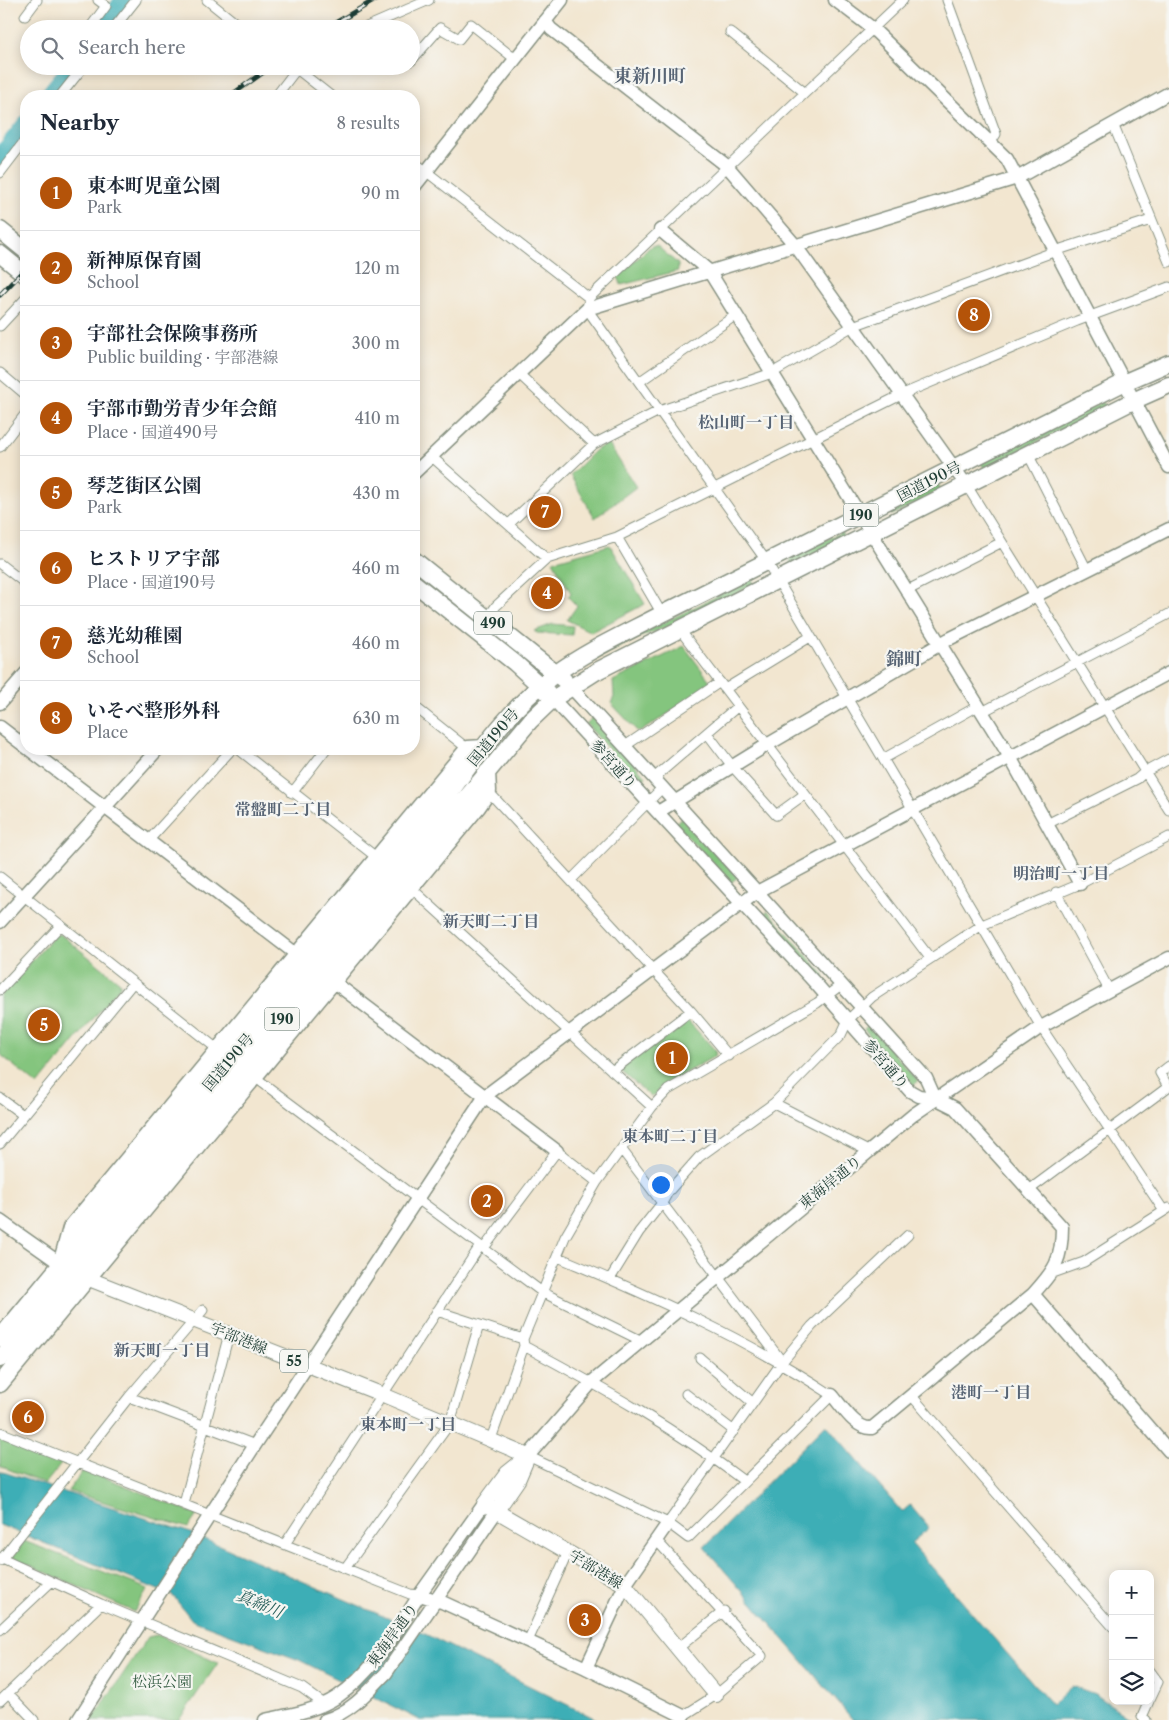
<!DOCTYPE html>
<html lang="en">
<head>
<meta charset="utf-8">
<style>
	:root { --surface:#fff; --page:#f6f6f7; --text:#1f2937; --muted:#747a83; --line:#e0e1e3; --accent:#b45309 }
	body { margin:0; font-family:"Libre Caslon Text","Noto Serif JP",serif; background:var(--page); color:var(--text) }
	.controls { position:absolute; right:15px; bottom:15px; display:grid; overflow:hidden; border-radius:10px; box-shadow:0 2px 12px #0003 }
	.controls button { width:45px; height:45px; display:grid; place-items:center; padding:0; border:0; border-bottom:1px solid var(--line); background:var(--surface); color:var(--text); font:25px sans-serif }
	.you { position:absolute; left:660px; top:1184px; width:18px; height:18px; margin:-12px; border:4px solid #fff; border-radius:50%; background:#1a73e8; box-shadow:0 0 0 8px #1a73e833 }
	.badge { display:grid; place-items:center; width:32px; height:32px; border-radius:50%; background:var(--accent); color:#fff; font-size:16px; font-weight:700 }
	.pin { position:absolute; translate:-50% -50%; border:2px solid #fff; box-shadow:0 1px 5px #0006 }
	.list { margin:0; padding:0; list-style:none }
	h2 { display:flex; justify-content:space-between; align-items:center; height:65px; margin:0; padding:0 20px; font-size:21px }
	h2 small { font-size:16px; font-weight:400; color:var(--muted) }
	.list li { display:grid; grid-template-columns:32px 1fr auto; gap:15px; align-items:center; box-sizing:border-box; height:75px; padding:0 20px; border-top:1px solid var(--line) }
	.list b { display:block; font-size:19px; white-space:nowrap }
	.list p { margin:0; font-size:16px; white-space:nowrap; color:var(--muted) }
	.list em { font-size:16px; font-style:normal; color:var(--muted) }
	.icon { flex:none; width:28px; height:28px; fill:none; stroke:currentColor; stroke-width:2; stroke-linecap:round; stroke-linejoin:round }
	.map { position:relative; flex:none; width:1169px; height:1720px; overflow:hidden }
	.search { position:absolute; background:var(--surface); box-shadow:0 2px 12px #0003; left:20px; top:20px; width:400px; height:55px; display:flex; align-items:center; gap:12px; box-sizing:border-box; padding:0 18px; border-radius:28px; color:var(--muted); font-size:19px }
	.panel { position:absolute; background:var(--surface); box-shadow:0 2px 12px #0003; left:20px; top:90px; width:400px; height:665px; border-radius:20px }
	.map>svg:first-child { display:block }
</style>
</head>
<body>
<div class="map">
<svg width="1169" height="1720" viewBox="0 0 1169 1720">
	<rect width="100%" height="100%" fill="#f6f6f2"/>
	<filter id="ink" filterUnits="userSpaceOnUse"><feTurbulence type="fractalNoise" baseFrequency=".02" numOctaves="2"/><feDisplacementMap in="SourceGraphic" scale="10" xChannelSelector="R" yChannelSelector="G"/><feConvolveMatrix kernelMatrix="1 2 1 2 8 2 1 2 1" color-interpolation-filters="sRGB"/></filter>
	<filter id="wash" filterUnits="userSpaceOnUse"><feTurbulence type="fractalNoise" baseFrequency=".0096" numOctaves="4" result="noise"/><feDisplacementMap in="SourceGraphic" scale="20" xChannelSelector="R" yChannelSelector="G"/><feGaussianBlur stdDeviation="1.12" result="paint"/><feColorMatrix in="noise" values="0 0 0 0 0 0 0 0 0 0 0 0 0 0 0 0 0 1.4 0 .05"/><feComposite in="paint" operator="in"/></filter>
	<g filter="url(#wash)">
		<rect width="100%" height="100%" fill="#f2e6d0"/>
		<path fill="#84c57e" stroke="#528159" d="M 651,246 L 657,246 L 678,264 L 678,271 L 621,285 L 618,276 Z
			M 1103,402 L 1106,407 L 984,468 L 981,463 Z
			M 608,443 L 636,487 L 595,518 L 570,475 L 594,451 Z
			M 938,484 L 941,490 L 892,515 L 889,509 Z
			M 842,532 L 843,539 L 794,563 L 790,562 L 791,558 Z
			M 610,545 L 645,604 L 591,632 L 567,620 L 577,606 L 568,597 L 571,593 L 553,561 Z
			M 752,579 L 754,584 L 678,623 L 640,637 L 596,659 L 595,656 Z
			M 553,624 L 573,626 L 572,635 L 537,633 L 534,631 Z
			M 684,646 L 710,681 L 708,688 L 640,732 L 637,731 L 611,703 L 614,697 L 613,681 Z
			M 593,717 L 646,777 L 639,783 L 586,724 Z
			M 683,817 L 738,877 L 730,883 L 675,823 Z
			M 768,911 L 825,976 L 819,982 L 761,917 Z
			M 60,934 L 120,982 L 120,986 L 38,1086 L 0,1054 L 0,996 L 55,935 Z
			M 686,1019 L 716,1051 L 715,1056 L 660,1087 L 656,1095 L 650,1096 L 621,1071 L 622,1066 Z
			M 869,1025 L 918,1081 L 913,1086 L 864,1029 Z
			M 0,1438 L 62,1463 L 45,1484 L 0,1466 Z
			M 84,1469 L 197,1515 L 188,1528 L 68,1491 Z
			M 24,1541 L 148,1589 L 134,1612 L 12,1557 Z
			M 157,1635 L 218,1663 L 179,1720 L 92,1720 L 148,1637 Z"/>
		<path fill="#3daeb6" stroke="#2e7675" d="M 826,1424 L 902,1512 L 910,1505 L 929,1528 L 911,1543 L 1052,1705 L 1072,1686 L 1095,1694 L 1133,1720 L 853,1720 L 704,1547 Z
			M 0,1471 L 191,1533 L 427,1635 L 598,1720 L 420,1720 L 299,1660 L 192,1620 L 173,1596 L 0,1525 Z"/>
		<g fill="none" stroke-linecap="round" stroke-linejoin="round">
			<path stroke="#3daeb6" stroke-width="18" d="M 101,29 L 124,0
				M 48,96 L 72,66
				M 0,157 L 26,124"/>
		</g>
	</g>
	<g filter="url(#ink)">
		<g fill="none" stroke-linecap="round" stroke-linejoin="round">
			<g stroke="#889282" stroke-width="11">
				<path id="street" d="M 207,0 L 243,29
					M 903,0 L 589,298 L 587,309 L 767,562 L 1041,1027 L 1164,1211
					M 947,0 L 996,134 L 991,142
					M 25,16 L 37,0
					M 89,29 L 106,6 L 98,0
					M 113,29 L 136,0
					M 362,29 L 429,0
					M 730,32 L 804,92
					M 411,61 L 440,28 L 459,39 L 471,24 L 515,59
					M 293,66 L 331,96
					M 60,96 L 84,66
					M 276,96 L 299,66
					M 1113,124 L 1169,262
					M 414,162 L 589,298
					M 0,173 L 26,139
					M 0,326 L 26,298
					M 0,373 L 26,395
					M 519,374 L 594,444
					M 639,382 L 736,315
					M 0,447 L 26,413
					M 1028,454 L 1087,570
					M 431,456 L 547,559
					M 967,486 L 1169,810
					M 510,523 L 594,444 L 659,411 L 772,373 L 853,326 L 1064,248 L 1151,220
					M 617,537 L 662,614
					M 0,564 L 26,584
					M 906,591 L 1002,542
					M 487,619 L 496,606 L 547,559 L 617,537 L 903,394 L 1077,321 L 1169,287
					M 680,630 L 930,958
					M 725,689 L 810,637
					M 414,706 L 468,749
					M 982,712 L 1169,614
					M 707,733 L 732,766 L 776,815 L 805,794
					M 625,746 L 720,682
					M 238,749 L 380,860
					M 883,759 L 978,706
					M 654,778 L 738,706
					M 488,791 L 691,1011 L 729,1056
					M 292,793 L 326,749
					M 1047,824 L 1137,779 L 1145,772 L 1169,759
					M 148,841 L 232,749
					M 0,877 L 221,1052
					M 571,880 L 663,787
					M 408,885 L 652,1107
					M 1056,892 L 1109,990
					M 0,990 L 61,925
					M 612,1071 L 691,1011
					M 252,1075 L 542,1292 L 640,1340
					M 0,1098 L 23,1115
					M 774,1103 L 868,1151
					M 0,1144 L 133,983
					M 622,1150 L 780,1359
					M 1029,1190 L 1168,1087 L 1160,1073 L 1169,1066
					M 484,1248 L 557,1151 L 597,1182
					M 1053,1273 L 1084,1262 L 1169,1208
					M 610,1279 L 639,1232 L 662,1203 L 668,1192 L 699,1157 L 774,1103 L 841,1035 L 848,1020 L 872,997 L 982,925 L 1080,884 L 1169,837
					M 437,1311 L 523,1339
					M 524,1346 C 599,1386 676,1429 744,1481
					M 700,1358 L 753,1403
					M 686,1394 L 734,1431
					M 911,1395 L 1113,1627
					M 129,1397 L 255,1445
					M 0,1432 L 410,1594 L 420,1595
					M 491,1439 L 524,1346 L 523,1339 L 565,1237 L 597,1182 L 652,1107 L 668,1090 L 817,1003 L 841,985
					M 528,1456 L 668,1523 L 688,1538 L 832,1395 C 745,1338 653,1297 558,1257
					M 184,1504 L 229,1334
					M 668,1523 L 782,1362 L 812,1326 L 908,1235
					M 657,1541 L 762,1656 L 716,1695 L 683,1716
					M 285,1544 L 480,1246
					M 0,1558 L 101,1604 L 302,1688 L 324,1704
					M 0,1561 L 129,1397 L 203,1310
					M 346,1567 L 450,1423 L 479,1325
					M 0,1630 L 51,1582
					M 528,1641 L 568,1552
					M 677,1649 L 724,1611
					M 1150,1671 L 1158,1682 L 1150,1699
					M 8,1693 L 34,1720
					M 0,1701 L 101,1604
					M 1146,1720 L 1142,1717 L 1149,1701"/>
			</g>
			<g stroke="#889282" stroke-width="15">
				<path id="secondary" d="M 835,0 L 872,28 L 1007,159 L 1169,467
					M 545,21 L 551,29 L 727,166 L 795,245 L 967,486
					M 414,187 L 562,0
					M 660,230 L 709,271 L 1010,757 L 1080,884
					M 414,473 L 587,309 L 1017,178 L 1169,93
					M 571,687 L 926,1078 L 935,1098
					M 553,699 L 817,985 L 910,1091 L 919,1096 L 935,1098 L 955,1108 L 1062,1227 C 1062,1260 1055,1270 1033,1294 L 872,1428 C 856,1430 841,1405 832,1395
					M 0,703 L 26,673
					M 0,727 L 304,960
					M 658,812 L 767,745 L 949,639 L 1169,529
					M 0,922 L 158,749
					M 326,976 L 557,1151
					M 0,1221 L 61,1264
					M 1033,1294 L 1169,1451
					M 528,1456 L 592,1382 L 913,1115 L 1041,1027 L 1169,958
					M 420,1595 L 442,1602 L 586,1668 L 625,1585 L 668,1523
					M 586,1668 L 683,1716
					M 78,1720 L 255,1445 L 485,1096 L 757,892 L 1169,673
					M 265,1720 C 289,1715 316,1711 337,1697 C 374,1672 396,1631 420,1594 C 441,1564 463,1534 484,1504
					M 325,1720 C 351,1712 368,1692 386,1673 L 496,1512"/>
			</g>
			<g stroke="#889282" stroke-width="16">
				<path id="primary" d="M 79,1275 L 381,1394 L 528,1456
					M 528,1456 L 507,1473 L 484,1504 L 625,1585 L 716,1695
					M 496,1512 L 518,1480 L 527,1459"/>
			</g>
			<g stroke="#889282" stroke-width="19">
				<path id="highway" d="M 0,230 L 26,251
					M 0,254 L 26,275
					M 414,560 L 564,680
					M 414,583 L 515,663 L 547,692
					M 63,1257 L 71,1228 L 468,749 L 483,748
					M 0,1338 L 446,798 C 478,754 511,706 555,674 C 588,650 626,633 662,614 L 1123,383 L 1169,363
					M 0,1359 L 530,721 L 553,699 L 597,671 L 1133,401 L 1169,385
					M 0,1384 L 477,807 L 488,791 L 487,772"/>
			</g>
			<use href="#street" stroke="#fff" stroke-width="9"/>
			<use href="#secondary" stroke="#fff" stroke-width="12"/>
			<use href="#primary" stroke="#fff" stroke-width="14"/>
			<use href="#highway" stroke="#fff" stroke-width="16"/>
			<g stroke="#1f3d34" stroke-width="5">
				<path id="rail" d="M 325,29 L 375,0
					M 230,96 L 272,66
					M 0,295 L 26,268"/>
			</g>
			<use href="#rail" stroke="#f6f6f2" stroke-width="3" stroke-dasharray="9" stroke-linecap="butt"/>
		</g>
	</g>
	<g text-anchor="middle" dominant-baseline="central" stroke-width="4.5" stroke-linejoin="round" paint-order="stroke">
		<g fill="#f6f6f2" stroke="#60746d" stroke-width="1">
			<rect x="843.5" y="503.5" width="35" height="23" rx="4"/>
			<rect x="474" y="611.5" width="38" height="23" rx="4"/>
			<rect x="264.5" y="1007.5" width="35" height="23" rx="4"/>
			<rect x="280" y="1349.5" width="28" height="23" rx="4"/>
		</g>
		<g font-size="14" font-weight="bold" fill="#1f3d34">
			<text x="861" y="515">190</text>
			<text x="493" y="623">490</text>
			<text x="282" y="1019">190</text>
			<text x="294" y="1361">55</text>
		</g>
		<g font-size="15" fill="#1f3d34" stroke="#f6f6f2">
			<text transform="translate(929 481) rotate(-27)">国道190号</text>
			<text transform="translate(493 737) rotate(-50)">国道190号</text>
			<text transform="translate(614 764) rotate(48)">参宮通り</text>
			<text transform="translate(228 1062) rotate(-50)">国道190号</text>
			<text transform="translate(886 1064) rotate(49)">参宮通り</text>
			<text transform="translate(830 1182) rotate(-39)">東海岸通り</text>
			<text transform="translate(239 1338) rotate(22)">宇部港線</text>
			<text transform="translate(596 1569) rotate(31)">宇部港線</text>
			<text transform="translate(392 1635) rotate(-54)">東海岸通り</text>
		</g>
		<g font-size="15" fill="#385f46" stroke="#f6f6f2">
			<text x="162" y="1681">松浜公園</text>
		</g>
		<g font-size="16" font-weight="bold" fill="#586575" stroke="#f6f6f2">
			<text x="746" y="422">松山町一丁目</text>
			<text x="283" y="809">常盤町二丁目</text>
			<text x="1061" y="873">明治町一丁目</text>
			<text x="491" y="921">新天町二丁目</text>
			<text x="670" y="1136">東本町二丁目</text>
			<text x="162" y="1350">新天町一丁目</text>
			<text x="991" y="1392">港町一丁目</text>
			<text x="408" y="1424">東本町一丁目</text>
		</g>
		<g font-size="16" font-style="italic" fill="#285f5b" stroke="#f6f6f2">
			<text transform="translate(260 1603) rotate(23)">真締川</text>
		</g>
		<g font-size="18" font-weight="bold" fill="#586575" stroke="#f6f6f2">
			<text x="650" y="76">東新川町</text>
			<text x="904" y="659">錦町</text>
		</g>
	</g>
</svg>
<div class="controls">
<button>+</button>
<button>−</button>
<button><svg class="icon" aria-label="layers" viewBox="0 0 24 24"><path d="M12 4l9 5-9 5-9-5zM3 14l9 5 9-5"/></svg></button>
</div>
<div class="you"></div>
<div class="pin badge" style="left:672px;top:1058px">1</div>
<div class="pin badge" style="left:487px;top:1201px">2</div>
<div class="pin badge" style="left:585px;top:1620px">3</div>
<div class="pin badge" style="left:547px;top:593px">4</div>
<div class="pin badge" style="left:44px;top:1025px">5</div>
<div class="pin badge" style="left:28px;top:1417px">6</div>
<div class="pin badge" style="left:545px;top:512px">7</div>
<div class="pin badge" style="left:974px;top:315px">8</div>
<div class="search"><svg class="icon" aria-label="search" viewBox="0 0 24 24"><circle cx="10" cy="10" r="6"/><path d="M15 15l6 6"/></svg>Search here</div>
<section class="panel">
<h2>Nearby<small>8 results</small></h2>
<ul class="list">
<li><span class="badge">1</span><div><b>東本町児童公園</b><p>Park</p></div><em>90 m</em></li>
<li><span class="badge">2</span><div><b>新神原保育園</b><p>School</p></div><em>120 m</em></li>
<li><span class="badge">3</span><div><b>宇部社会保険事務所</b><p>Public building · 宇部港線</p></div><em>300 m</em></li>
<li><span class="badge">4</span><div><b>宇部市勤労青少年会館</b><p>Place · 国道490号</p></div><em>410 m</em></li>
<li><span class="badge">5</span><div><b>琴芝街区公園</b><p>Park</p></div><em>430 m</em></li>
<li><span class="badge">6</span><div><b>ヒストリア宇部</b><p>Place · 国道190号</p></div><em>460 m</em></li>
<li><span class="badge">7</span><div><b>慈光幼稚園</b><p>School</p></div><em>460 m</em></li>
<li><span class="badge">8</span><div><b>いそべ整形外科</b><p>Place</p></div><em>630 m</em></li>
</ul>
</section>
</div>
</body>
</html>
